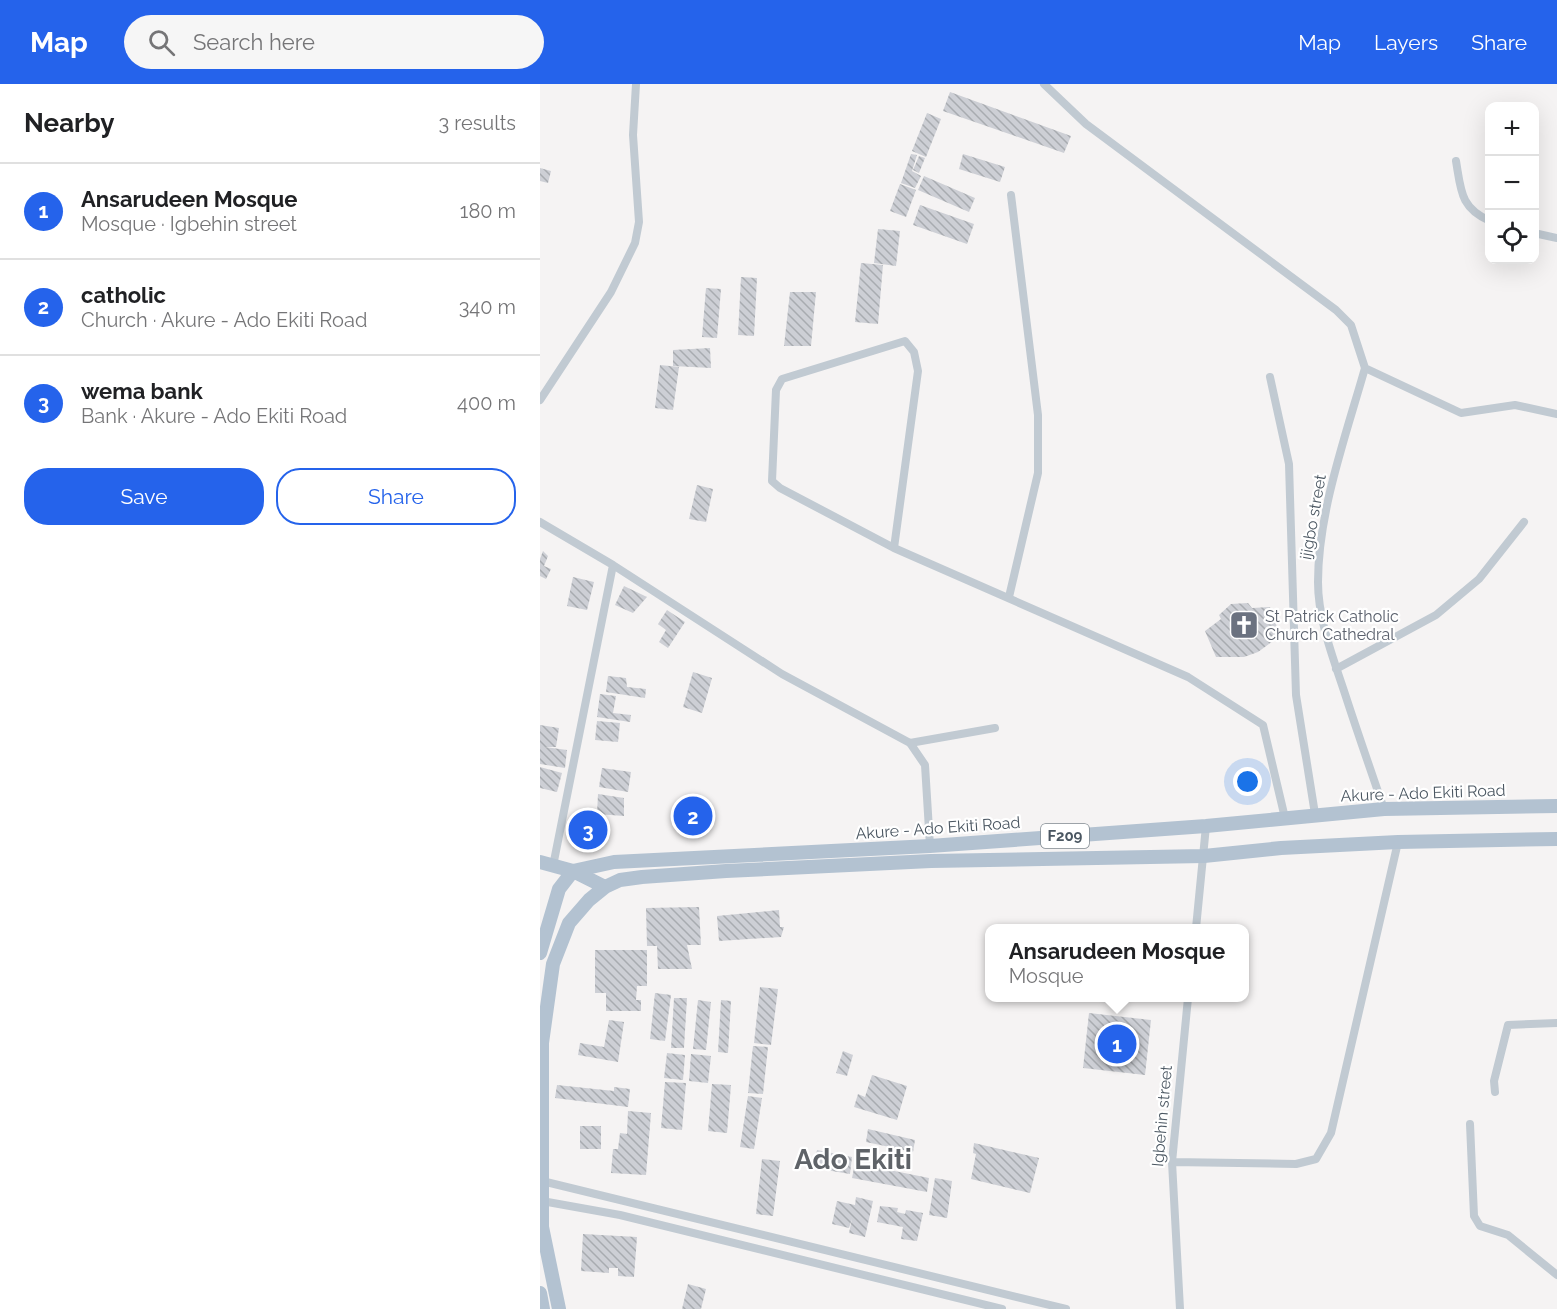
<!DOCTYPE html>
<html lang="en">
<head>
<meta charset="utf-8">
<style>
	:root { --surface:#fff; --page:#f6f6f6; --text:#202124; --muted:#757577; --line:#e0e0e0; --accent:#2563eb }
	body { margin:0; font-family:Raleway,sans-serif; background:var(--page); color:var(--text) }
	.controls { position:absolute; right:18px; top:18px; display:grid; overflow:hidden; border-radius:12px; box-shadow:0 6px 24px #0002 }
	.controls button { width:54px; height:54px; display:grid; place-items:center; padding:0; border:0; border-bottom:2px solid var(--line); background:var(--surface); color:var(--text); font:30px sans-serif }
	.you { position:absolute; left:708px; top:698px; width:21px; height:21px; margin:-15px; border:4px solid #fff; border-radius:50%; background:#1a73e8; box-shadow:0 0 0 9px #1a73e833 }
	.badge { display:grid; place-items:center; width:39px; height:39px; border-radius:50%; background:var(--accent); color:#fff; font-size:20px; font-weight:700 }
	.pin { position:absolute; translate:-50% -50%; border:3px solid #fff; box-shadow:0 2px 6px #0006 }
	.popup { position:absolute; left:445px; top:840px; width:264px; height:78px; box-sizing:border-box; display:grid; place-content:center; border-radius:12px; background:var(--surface); filter:drop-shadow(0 2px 4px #0005); font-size:20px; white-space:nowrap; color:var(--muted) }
	.popup b { font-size:22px; color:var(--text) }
	.popup::after { content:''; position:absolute; left:50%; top:100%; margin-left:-12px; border:12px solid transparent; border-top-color:var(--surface) }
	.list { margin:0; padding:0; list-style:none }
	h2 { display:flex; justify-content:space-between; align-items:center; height:78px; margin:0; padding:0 24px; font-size:26px }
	h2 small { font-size:20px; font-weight:400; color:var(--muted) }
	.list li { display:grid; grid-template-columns:39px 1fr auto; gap:18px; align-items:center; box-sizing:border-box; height:96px; padding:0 24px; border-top:2px solid var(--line) }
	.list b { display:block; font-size:22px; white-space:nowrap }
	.list p { margin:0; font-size:20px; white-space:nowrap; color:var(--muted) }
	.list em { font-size:20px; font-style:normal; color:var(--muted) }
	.actions { display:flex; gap:12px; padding:18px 24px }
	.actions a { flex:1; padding:14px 0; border:2px solid var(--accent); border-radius:24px; text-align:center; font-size:21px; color:var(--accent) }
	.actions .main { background:var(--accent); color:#fff }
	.icon { flex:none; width:33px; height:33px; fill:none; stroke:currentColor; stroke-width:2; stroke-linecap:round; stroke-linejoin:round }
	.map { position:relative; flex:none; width:1017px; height:1225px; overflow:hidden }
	header { display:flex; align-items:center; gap:36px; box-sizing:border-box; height:84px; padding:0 30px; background:var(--accent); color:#fff }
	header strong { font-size:28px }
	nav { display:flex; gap:33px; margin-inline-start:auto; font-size:21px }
	.search { width:420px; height:54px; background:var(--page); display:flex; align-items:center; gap:15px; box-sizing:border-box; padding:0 21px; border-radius:33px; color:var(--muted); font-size:22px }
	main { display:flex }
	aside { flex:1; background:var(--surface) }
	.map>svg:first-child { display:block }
</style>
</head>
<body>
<header>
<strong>Map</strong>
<div class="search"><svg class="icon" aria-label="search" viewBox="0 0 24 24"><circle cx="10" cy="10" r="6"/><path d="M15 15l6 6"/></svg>Search here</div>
<nav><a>Map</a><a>Layers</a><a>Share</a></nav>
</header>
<main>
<aside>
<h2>Nearby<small>3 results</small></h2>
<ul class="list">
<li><span class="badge">1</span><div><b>Ansarudeen Mosque</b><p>Mosque · Igbehin street</p></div><em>180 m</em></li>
<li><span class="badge">2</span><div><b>catholic</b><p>Church · Akure - Ado Ekiti Road</p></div><em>340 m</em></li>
<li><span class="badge">3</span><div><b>wema bank</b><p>Bank · Akure - Ado Ekiti Road</p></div><em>400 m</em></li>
</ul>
<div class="actions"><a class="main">Save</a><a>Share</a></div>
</aside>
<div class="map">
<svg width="1017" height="1225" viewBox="0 0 1017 1225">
	<defs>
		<pattern id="building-back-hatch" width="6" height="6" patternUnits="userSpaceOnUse" patternTransform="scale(1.5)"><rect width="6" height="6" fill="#cdcfd5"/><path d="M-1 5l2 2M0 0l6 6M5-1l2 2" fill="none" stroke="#a8abb0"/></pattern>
	</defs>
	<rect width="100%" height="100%" fill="#f5f3f3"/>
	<path fill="url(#building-back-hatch)" d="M 410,8 L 531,52 L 524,69 L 403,27 Z
		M 387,29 L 401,35 L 386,73 L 372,67 Z
		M 371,70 L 377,71 L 372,87 L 381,92 L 375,104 L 361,99 Z
		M 423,70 L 465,83 L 460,98 L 419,85 Z
		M 379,72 L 385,74 L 379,89 L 373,86 Z
		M 0,84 L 11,87 L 8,99 L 0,97 Z
		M 384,92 L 435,114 L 429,128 L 378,106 Z
		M 360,100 L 376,106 L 366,133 L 350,127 Z
		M 380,121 L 434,140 L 427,160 L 373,141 Z
		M 338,145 L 360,147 L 356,182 L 334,179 Z
		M 321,179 L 343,181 L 338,240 L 315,238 Z
		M 201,193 L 217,194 L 214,252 L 198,251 Z
		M 166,204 L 181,205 L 177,254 L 162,253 Z
		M 250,208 L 276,208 L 271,262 L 244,262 Z
		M 170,264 L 171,284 L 133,282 L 133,266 Z
		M 120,281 L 139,283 L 133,326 L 115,324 Z
		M 157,401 L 173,405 L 166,438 L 149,435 Z
		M 3,467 L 8,472 L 4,482 L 11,485 L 6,495 L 0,492 L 0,475 Z
		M 33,493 L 54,498 L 47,526 L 27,522 Z
		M 84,502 L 107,513 L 93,529 L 75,521 Z
		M 708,519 L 712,524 L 730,523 L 740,552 L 718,568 L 704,573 L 676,573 L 665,547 L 681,535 L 679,531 L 691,520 Z
		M 127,526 L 145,538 L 128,564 L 119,558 L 126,546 L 118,540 Z
		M 153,588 L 172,594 L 162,629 L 143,623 Z
		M 68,592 L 86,594 L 87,603 L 106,605 L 105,614 L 66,608 Z
		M 60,610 L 76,612 L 73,629 L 91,631 L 90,638 L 57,633 Z
		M 57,637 L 80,639 L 78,658 L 55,656 Z
		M 0,641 L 19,644 L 16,663 L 5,663 L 27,666 L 25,684 L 0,680 Z
		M 0,683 L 22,689 L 17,708 L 0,704 Z
		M 62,684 L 91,688 L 88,708 L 59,703 Z
		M 58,710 L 84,714 L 84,732 L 57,730 Z
		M 159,823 L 161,861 L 147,861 L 152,885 L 118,885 L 117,862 L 107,862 L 106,824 Z
		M 239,826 L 240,843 L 244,843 L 241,853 L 179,857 L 177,832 Z
		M 55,866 L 107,866 L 107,902 L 97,902 L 96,916 L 101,916 L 101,927 L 66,927 L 66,909 L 55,909 Z
		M 220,903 L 238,905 L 231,961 L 214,959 Z
		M 115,909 L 131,911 L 125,957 L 110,955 Z
		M 134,914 L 147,914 L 144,964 L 131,964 Z
		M 158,916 L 171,918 L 166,966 L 153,965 Z
		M 181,916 L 191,917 L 188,969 L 178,968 Z
		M 549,929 L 611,936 L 605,991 L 543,984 Z
		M 69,936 L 84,938 L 78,978 L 38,971 L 40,959 L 64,963 Z
		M 213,962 L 228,963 L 223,1010 L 208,1009 Z
		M 303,967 L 313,971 L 307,992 L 296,989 Z
		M 127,969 L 145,971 L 143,996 L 124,994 Z
		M 151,970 L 171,972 L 168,999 L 149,997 Z
		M 332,991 L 367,1002 L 357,1036 L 314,1023 L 318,1010 L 325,1013 Z
		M 125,998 L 146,999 L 142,1046 L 121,1044 Z
		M 172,1000 L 191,1001 L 187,1049 L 168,1047 Z
		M 17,1001 L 74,1007 L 74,1003 L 90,1005 L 88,1023 L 15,1014 Z
		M 208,1012 L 222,1014 L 214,1065 L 200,1063 Z
		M 88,1027 L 111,1029 L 106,1091 L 71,1089 L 73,1065 L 78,1065 L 80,1049 L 87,1050 Z
		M 40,1042 L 61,1042 L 61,1065 L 40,1065 Z
		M 328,1045 L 375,1056 L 373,1068 L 326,1058 Z
		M 434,1059 L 499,1074 L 490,1109 L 431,1095 L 436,1070 L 433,1069 Z
		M 277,1066 L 312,1073 L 310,1090 L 274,1084 Z
		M 222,1075 L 240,1077 L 233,1132 L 216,1130 Z
		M 315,1079 L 389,1094 L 387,1108 L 312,1094 Z
		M 395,1094 L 412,1097 L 407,1134 L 389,1131 Z
		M 316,1113 L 333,1117 L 325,1153 L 309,1149 L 312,1135 L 309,1144 L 292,1140 L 297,1117 L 315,1121 Z
		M 340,1122 L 358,1124 L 357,1128 L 365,1130 L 366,1126 L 383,1129 L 377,1157 L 361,1155 L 363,1143 L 337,1138 Z
		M 43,1150 L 97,1153 L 94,1193 L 78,1192 L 78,1184 L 69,1184 L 69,1189 L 41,1187 Z
		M 148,1200 L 166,1205 L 161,1225 L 142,1225 Z"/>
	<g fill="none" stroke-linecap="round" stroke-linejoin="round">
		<path stroke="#c1cad2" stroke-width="8" d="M 504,0 L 546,40 L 796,226 L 811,241 L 825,284 L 921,329 L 975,321 L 1017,330
			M 916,77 C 921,106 920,124 950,137
			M 994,149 L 1017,154
			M 825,284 C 806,351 778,428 778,498 C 778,537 794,576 806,613 C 818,650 831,687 844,725
			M 730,293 L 749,380 L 756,611 L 775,730
			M 0,316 L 71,208 L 95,159 L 99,138 L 93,51 L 96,0
			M 0,438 L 73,481 L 13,782
			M 354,464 L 378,287 L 374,268 L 365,257 L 242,295 L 236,306 L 232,397 L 240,404 L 354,464 L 648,593 L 723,641 L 745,734
			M 73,481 L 242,590 L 370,659 L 385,681 L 390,762
			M 469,513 L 498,389 L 498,331 L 471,111
			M 796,585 L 896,531 L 939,495 L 984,438
			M 370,659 L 455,644
			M 656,844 L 666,742
			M 955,1008 L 954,997 L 968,941 L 1017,939
			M 930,1040 L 934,1132 L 940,1142 L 968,1151 L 1017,1191
			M 632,1078 L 756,1080 L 776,1075 L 791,1049 L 858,758
			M 2,1097 L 526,1225
			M 2,1117 L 80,1131 L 462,1225
			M 640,1225 L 632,1078 L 648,914"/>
		<path stroke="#b3c2d1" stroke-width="14" d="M 0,778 L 33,787 L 65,803
			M 33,787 L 74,778 L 390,762 L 666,742 L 844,725 L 1017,722
			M 0,869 L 19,805 L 33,787
			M 0,1209 L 3,1225
			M 19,1225 L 2,1143 L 2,959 L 13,880 L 29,839 L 49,816 L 65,803 L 80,796 L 102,793 L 186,787 L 391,777 L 664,772 L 741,764 L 858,758 L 1017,755"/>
	</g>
	<defs>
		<g id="church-square" transform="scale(1.5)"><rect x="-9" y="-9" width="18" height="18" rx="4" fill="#6b7280" stroke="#fff"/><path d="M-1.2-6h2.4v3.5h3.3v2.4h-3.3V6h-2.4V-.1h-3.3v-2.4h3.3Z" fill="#fff"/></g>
	</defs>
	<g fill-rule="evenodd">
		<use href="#church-square" x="704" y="541"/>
	</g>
	<g text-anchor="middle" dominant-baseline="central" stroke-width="4.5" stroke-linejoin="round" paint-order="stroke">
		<rect fill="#fff" stroke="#808990" stroke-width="1.5" x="501" y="740" width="48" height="24" rx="4.5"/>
		<g font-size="15" font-weight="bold" fill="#4a5661">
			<text x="525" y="752">F209</text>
		</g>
		<g font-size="16" fill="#4a5661" stroke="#fff">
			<text transform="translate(773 433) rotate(-80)">ijigbo street</text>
			<text transform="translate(883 709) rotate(-2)">Akure - Ado Ekiti Road</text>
			<text transform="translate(398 744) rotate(-4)">Akure - Ado Ekiti Road</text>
			<text transform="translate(622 1032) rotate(-85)">Igbehin street</text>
		</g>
		<g font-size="16" fill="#5b616d" stroke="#fff" text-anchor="start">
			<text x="725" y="532">St Patrick Catholic<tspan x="725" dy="18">Church Cathedral</tspan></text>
		</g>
		<g font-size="28" font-weight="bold" fill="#5f6368" stroke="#fff">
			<text x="313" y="1075">Ado Ekiti</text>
		</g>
	</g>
</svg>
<div class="controls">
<button>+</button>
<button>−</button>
<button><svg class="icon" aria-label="locate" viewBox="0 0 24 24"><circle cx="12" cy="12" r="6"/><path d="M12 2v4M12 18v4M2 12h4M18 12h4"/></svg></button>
</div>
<div class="you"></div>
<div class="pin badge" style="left:577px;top:960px">1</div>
<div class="popup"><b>Ansarudeen Mosque</b>Mosque</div>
<div class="pin badge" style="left:153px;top:732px">2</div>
<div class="pin badge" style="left:48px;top:746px">3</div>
</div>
</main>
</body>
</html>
